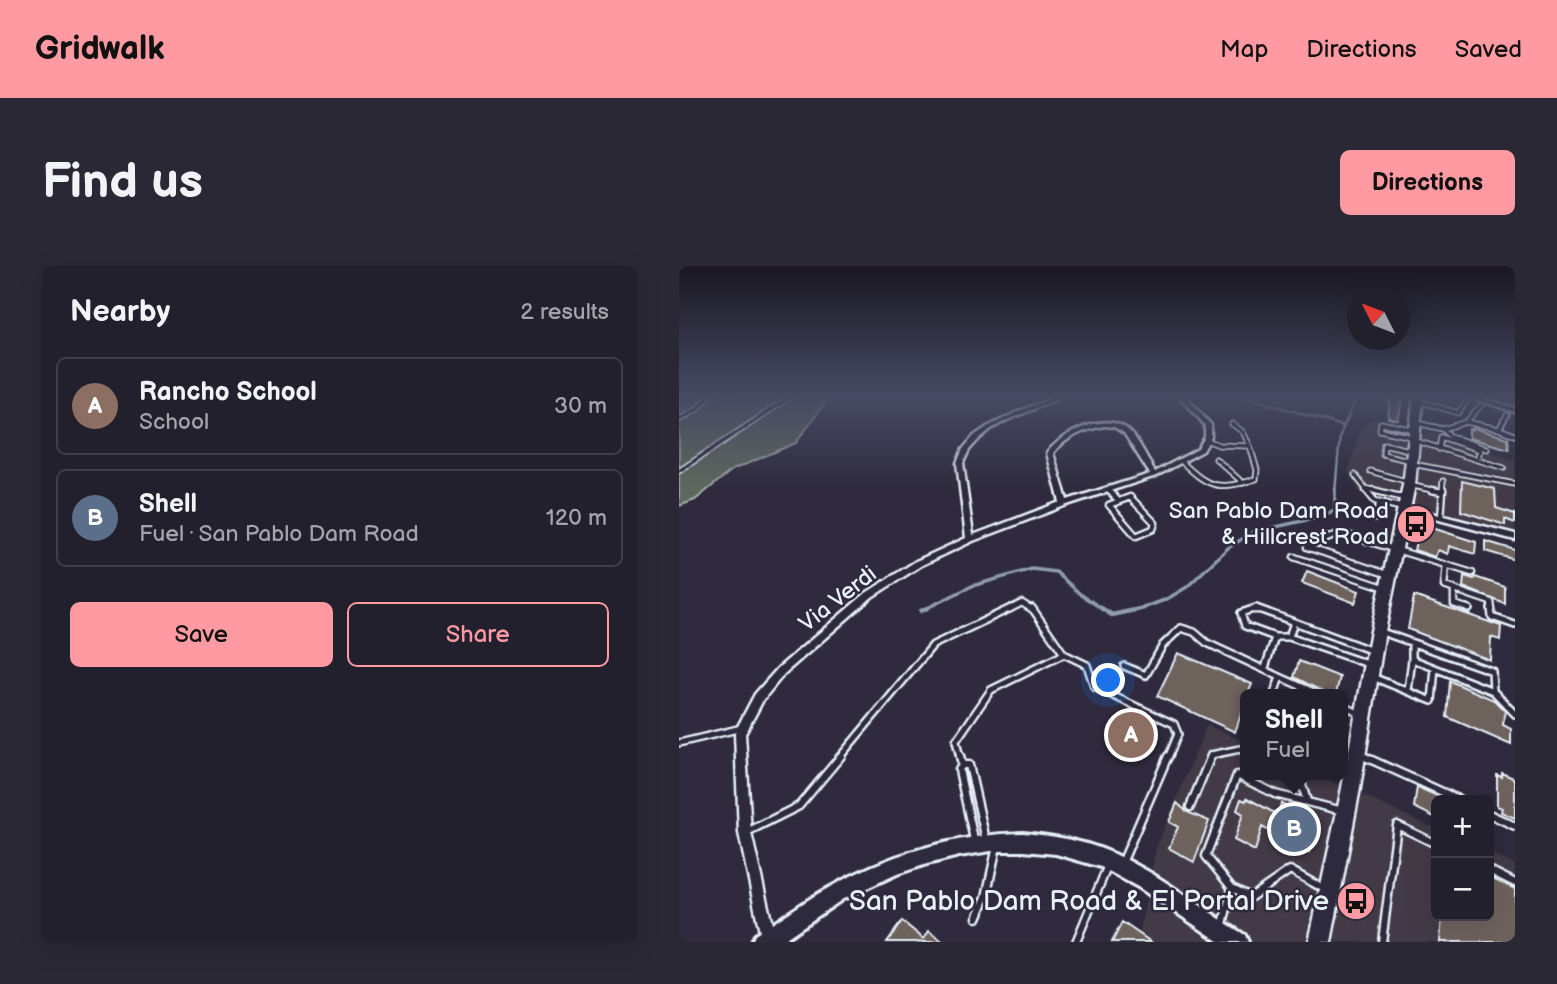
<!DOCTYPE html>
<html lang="en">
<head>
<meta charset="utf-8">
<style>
	:root { --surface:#23202e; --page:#2b2836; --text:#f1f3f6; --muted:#a3a3aa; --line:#403e4a; --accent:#ff9aa2 }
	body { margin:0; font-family:"Balsamiq Sans",sans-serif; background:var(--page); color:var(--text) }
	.controls { position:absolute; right:21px; bottom:21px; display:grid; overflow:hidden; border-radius:10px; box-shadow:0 7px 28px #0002 }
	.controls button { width:63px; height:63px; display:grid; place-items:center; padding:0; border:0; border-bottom:2px solid var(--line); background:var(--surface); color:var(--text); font:35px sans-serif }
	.compass { position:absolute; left:668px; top:21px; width:63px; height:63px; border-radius:50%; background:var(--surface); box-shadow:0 7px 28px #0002; rotate:312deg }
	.you { position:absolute; left:430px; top:415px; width:24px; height:24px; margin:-18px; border:5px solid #fff; border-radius:50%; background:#1a73e8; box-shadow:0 0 0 10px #1a73e833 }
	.badge { display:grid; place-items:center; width:46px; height:46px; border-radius:50%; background:var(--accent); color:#fff; font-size:23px; font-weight:700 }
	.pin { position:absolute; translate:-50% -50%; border:4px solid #fff; box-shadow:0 2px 7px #0006 }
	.popup { position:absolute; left:561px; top:423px; width:108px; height:91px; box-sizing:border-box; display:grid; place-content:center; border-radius:10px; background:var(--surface); filter:drop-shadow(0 2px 5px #0005); font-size:23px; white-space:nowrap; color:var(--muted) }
	.popup b { font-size:26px; color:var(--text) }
	.popup::after { content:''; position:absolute; left:50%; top:100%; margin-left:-14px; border:14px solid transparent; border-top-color:var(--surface) }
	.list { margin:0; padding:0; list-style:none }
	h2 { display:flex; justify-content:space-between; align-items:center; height:91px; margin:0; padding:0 28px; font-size:30px }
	h2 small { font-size:23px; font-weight:400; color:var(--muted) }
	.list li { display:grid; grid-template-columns:46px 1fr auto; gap:21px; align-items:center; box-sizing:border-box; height:98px; margin:0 14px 14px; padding:0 14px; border:2px solid var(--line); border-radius:10px }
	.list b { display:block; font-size:26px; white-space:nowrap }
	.list p { margin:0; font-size:23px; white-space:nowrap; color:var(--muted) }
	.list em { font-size:23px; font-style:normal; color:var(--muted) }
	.actions { display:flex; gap:14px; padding:21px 28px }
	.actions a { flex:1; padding:16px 0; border:2px solid var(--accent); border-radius:10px; text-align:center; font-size:24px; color:var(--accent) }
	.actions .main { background:var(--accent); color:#111 }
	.map { position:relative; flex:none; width:836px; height:676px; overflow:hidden; border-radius:10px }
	header { display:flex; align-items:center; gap:42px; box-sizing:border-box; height:98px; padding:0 35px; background:var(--accent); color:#111 }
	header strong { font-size:33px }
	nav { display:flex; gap:38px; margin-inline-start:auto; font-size:24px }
	.intro { display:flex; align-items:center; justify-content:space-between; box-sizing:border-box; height:168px; padding:0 42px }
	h1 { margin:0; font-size:49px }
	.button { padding:18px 32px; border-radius:10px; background:var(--accent); color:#111; font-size:24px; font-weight:700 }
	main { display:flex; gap:42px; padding:0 42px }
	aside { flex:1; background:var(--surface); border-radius:10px; box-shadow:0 7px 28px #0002 }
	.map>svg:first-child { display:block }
</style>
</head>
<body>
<header>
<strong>Gridwalk</strong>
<nav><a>Map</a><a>Directions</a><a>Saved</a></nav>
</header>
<div class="intro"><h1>Find us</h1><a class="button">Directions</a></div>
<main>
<aside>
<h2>Nearby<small>2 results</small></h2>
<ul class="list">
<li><span class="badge" style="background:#8d6e63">A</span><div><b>Rancho School</b><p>School</p></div><em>30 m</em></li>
<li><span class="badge" style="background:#5c6f8a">B</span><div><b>Shell</b><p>Fuel · San Pablo Dam Road</p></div><em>120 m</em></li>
</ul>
<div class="actions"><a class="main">Save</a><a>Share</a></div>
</aside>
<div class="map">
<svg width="836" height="676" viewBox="0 0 836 676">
	<rect width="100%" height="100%" fill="#2f2a3d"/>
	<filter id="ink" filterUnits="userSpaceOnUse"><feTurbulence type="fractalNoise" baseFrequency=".0143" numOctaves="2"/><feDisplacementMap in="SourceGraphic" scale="14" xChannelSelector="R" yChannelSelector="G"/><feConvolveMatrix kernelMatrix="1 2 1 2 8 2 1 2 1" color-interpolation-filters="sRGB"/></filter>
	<g filter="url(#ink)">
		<path fill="#423b47" d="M 694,152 L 758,167 L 836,195 L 836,266 L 682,228 L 669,205 L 682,162 Z
			M 528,459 L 566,476 L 566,509 L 638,509 L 757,563 L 757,650 L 810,650 L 810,587 L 836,599 L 836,676 L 459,676 L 477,582 Z"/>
		<path fill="#5d685c" stroke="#a2acaa" stroke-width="2" d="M 0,130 L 151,130 L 117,177 L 53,204 L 16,234 L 0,240 Z"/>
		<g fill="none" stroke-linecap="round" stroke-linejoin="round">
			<path stroke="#8f9caf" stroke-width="2.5" d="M 564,130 L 664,160
				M 656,226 L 661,169 L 678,130"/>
			<path stroke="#8f9caf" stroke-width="3.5" d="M 244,344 L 293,320 L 353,303 L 377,306 L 401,328 L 425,344
				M 459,344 L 488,333 L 508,321 L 549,282 L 574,266 L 646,250 L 656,243 L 656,224"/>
			<path stroke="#8f9caf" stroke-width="4.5" d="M 422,342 L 433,349 L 465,342
				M 242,345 L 248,342"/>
		</g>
		<path fill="#6e625d" stroke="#e8f1f8" stroke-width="2" d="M 711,130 L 724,130 L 719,154 L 709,152 Z
			M 794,162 L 829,172 L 830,183 L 790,172 L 790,163 L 794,164 Z
			M 783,215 L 816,223 L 817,242 L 836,248 L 836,257 L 826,253 L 826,259 L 782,245 Z
			M 741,258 L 797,276 L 796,288 L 770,280 L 769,288 L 759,284 L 756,291 L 735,284 Z
			M 806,275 L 836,284 L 836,294 L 806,285 Z
			M 628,305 L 680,325 L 676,337 L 623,317 Z
			M 785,310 L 795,313 L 796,311 L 826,321 L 826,338 L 784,321 Z
			M 735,330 L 822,360 L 821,374 L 812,371 L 811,394 L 729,363 Z
			M 499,387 L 573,418 L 569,428 L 566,428 L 566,437 L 556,466 L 478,430 Z
			M 620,395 L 661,411 L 657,428 L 648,428 L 615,411 Z
			M 771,415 L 815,434 L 826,445 L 824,459 L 832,463 L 832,479 L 768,451 Z
			M 823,507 L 836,513 L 836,552 L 822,546 L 823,542 L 818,540 L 818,509 L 823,511 Z
			M 738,521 L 768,534 L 757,534 L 757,552 L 735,541 Z
			M 568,532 L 599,549 L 602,537 L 637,555 L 630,586 L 583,561 L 576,585 L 555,574 L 564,548 L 558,544 L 562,533 L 567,535 Z
			M 498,537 L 508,546 L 530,555 L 515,596 L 490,582 L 499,561 L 490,556 Z
			M 810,610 L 836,623 L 836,676 L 761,676 L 763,650 L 810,650 Z
			M 223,655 L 245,673 L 250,665 L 264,676 L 208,676 Z
			M 443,656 L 472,676 L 433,676 Z"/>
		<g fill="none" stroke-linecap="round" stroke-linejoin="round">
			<g stroke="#e8f1f8" stroke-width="7">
				<path id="service-far3" d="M 740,135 L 779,147 L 791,131
					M 802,139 L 787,156 L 764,163 L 771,170 L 808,183
					M 0,154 L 19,143 L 30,130
					M 787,156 L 820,163 L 828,149
					M 738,157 L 764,163
					M 820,163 L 836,169
					M 733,171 L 701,164 L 702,157 L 736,164
					M 527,174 L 540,179 L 571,180 L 564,166 L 553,158
					M 737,175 L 825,202
					M 760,183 L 762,171 L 801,184 L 798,194
					M 537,193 L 564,217
					M 732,195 L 704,188 L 705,178 L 734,185
					M 503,196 C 531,223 540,224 577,213 L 578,204 L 571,180
					M 734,198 L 836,218
					M 0,205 L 113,130
					M 691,205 L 730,216
					M 676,209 L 686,222
					M 730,219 L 762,226
					M 429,223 L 431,226
					M 689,226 L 686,222 L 700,226
					M 763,226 L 764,215"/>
			</g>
			<g stroke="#e8f1f8" stroke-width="9">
				<path id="service-far2" d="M 430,224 L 439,235
					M 687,224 L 696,235 L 724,242
					M 694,224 L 725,232
					M 753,224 L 763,226
					M 451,231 L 476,257 L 474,263 L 457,270 L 430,239 Z
					M 696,252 L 701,236
					M 762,252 L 764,224
					M 615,291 L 707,322
					M 767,299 L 765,320 L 812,336 L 813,344
					M 710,309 L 628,281 L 662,267 L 793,307
					M 775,323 L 775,338 L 790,343
					M 329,344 L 343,337 L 354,344
					M 572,344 L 582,344"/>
			</g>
			<g stroke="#e8f1f8" stroke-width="10">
				<path id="service-far1" d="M 353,342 L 385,388
					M 577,342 L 562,347 L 566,360 L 596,371 L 610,371 L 689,398
					M 577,342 L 691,384
					M 787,342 L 790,343
					M 812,342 L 813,351 L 836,359
					M 700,365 L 813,405 L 814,425 L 733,393 L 733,377
					M 610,371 L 615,356
					M 445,400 L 467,409 L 484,379 L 502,362 L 515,366 L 528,377 L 601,411
					M 586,402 L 596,371
					M 696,412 L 753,435 L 756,402
					M 729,425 L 733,393
					M 814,425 L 836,448
					M 595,428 L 601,411 L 639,428
					M 664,440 L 682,448
					M 0,477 L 63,462
					M 682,489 L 688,492
					M 160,492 L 254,379 L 332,342
					M 281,492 L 277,475 L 312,424 L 385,388 L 408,399 L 415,421 L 495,458 L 499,468 L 489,492
					M 531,492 L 532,489 L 561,483 L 566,486"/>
			</g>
			<g stroke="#e8f1f8" stroke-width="11">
				<path id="service" d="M 281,490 L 283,499 L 280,504 L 295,574
					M 684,490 L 781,534
					M 283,499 L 290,499 L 307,574
					M 612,509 L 621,513 L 628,535
					M 511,541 L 532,490
					M 810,548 L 836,560
					M 68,566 L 120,540 L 162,490
					M 443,597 L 489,490
					M 810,604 L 836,617
					M 553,622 L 527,590 L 558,509 L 596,528 L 664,545
					M 298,652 L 307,631 L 318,580
					M 544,658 L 553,622 L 572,631 L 611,604 L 645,623
					M 397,676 L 429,599
					M 703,676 L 718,559 L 757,578"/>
			</g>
			<g stroke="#e8f1f8" stroke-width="5">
				<path id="minor" d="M 378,130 L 386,130 L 326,155 L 312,163 L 300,173 L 290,184 L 284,197 L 294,269 L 381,236 L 368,187 C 382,168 422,147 445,161 C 457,168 469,194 476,206 L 519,183 L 526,171 L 526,159 L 500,130 L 506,130 L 532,159 L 532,171 L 524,185 L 477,210 L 388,239 L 294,275 L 243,299 L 193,331 L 105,408 L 84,434 L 66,468 L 72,567 L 97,676 L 83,676 L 60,567 L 56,468 L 57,464 L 76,428 L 99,402 L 187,327 L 237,295 L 287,272 L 278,197 L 284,183 L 295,170 L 308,161 L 338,146 ZM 426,160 L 435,161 L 445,167 L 471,208 L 388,234 L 374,187 C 387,171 406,163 426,160 Z
					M 786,130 L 796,130 L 836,142 L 836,146 Z
					M 722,240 L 725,240 L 836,268 L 836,274 L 722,244 Z"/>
			</g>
			<g stroke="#e8f1f8" stroke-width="6">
				<path id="secondary" d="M 344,567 C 366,569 387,572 408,578 C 466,595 515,638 566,669 L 569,676 L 541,676 L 459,621 L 422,601 L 377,588 L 344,585 L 312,585 L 280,590 L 248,598 L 218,608 L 164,633 L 101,676 L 73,676 L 76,669 C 99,655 121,638 144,625 C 206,589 273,569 344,567 Z"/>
			</g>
			<g stroke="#e8f1f8" stroke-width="5">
				<path id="primary" d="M 735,130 L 744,130 L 736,219 L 706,365 L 681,522 L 652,676 L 630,676 L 663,522 L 692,365 L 724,219 Z"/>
			</g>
			<use href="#service-far3" stroke="#2f2a3d" stroke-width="3.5"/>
			<use href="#service-far2" stroke="#2f2a3d" stroke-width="4.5"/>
			<use href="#service-far1" stroke="#2f2a3d" stroke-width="5"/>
			<use href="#service" stroke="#2f2a3d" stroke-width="6"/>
			<use href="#minor" fill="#2f2a3d" fill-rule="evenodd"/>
			<use href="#secondary" fill="#2f2a3d" fill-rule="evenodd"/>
			<use href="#primary" fill="#2f2a3d" fill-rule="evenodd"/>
		</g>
	</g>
	<linearGradient id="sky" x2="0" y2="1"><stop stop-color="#1a1722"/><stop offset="0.58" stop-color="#474a62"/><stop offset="1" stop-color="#474a62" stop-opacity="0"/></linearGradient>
	<rect width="836" height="225" fill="url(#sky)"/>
	<defs>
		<g id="bus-disc" transform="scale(2.0125)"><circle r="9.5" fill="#ff9aa2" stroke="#2f2a3d"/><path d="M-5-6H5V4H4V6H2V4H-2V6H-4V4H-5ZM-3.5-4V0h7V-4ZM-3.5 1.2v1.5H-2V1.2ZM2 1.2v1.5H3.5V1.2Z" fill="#111"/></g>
	</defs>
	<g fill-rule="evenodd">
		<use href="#bus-disc" x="737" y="258"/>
		<use href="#bus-disc" x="677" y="635"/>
	</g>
	<g text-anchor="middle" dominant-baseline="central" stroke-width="5" stroke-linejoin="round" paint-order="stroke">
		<g font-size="23" fill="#e8f1f8" stroke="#2f2a3d" text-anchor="end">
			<text x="710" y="245">San Pablo Dam Road<tspan x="710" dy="26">&amp; Hillcrest Road</tspan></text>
		</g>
		<g font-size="23" fill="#e8f1f8" stroke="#2f2a3d">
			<text transform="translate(159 333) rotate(-38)">Via Verdi</text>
		</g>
		<g font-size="28" fill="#e8f1f8" stroke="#2f2a3d" text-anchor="end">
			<text x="650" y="635">San Pablo Dam Road &amp; El Portal Drive</text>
		</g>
	</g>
</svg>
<div class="controls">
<button>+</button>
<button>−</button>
</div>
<svg class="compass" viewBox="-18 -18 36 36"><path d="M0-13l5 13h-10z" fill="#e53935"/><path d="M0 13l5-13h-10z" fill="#a3a3aa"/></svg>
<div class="you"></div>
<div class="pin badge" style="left:452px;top:469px;background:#8d6e63">A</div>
<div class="pin badge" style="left:615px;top:563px;background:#5c6f8a">B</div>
<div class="popup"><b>Shell</b>Fuel</div>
</div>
</main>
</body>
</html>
